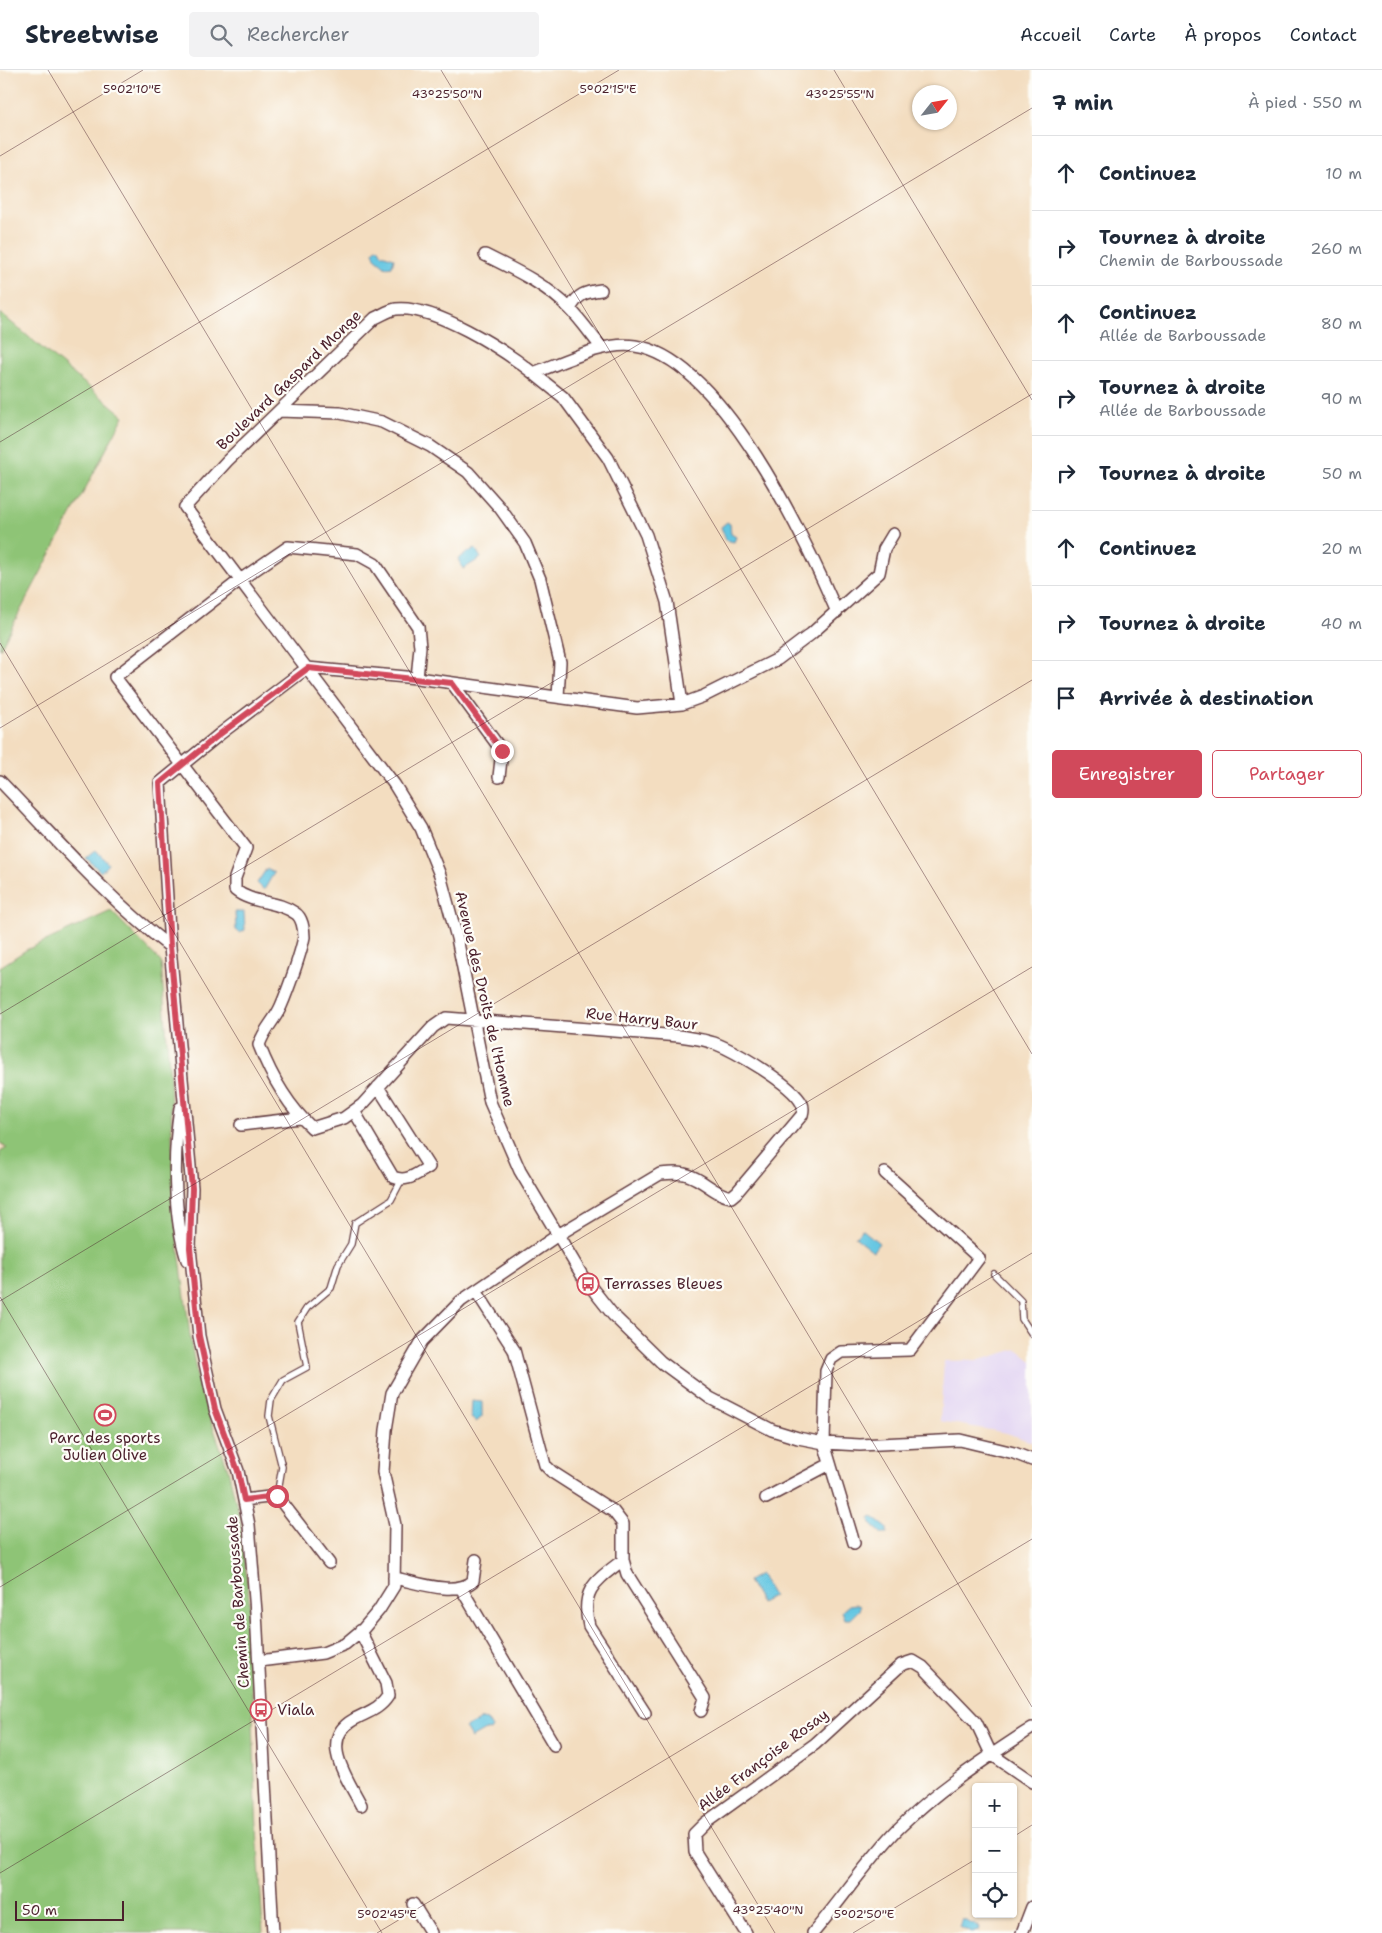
<!DOCTYPE html>
<html lang="fr">
<head>
<meta charset="utf-8">
<style>
	:root { --surface:#fff; --page:#f2f2f3; --text:#1f2937; --muted:#747a83; --line:#e0e1e3; --accent:#d1495b }
	body { margin:0; font-family:"Shantell Sans",sans-serif; background:var(--page); color:var(--text) }
	.controls { position:absolute; right:15px; bottom:15px; display:grid; overflow:hidden; border-radius:5px; box-shadow:0 1px 4px #0004 }
	.controls button { width:45px; height:45px; display:grid; place-items:center; padding:0; border:0; border-bottom:1px solid var(--line); background:var(--surface); color:var(--text); font:25px sans-serif }
	.compass { position:absolute; left:912px; top:15px; width:45px; height:45px; border-radius:50%; background:var(--surface); box-shadow:0 1px 4px #0004; rotate:59deg }
	.scale { position:absolute; left:15px; bottom:12px; width:109px; box-sizing:border-box; padding-left:5px; border:2px solid #4a1f2b; border-top:0; font-size:14px; line-height:18px; white-space:nowrap; color:#4a1f2b; -webkit-text-stroke:4px #fdfcf7; paint-order:stroke }
	.stop { position:absolute; width:15px; height:15px; margin:-11px; border:4px solid #d1495b; border-radius:50%; background:#fff }
	.stop.end { background:#d1495b; border-color:#fff; box-shadow:0 1px 5px #0008 }
	.list { margin:0; padding:0; list-style:none }
	h2 { display:flex; justify-content:space-between; align-items:center; height:65px; margin:0; padding:0 20px; font-size:21px }
	h2 small { font-size:16px; font-weight:400; color:var(--muted) }
	.list li { display:grid; grid-template-columns:32px 1fr auto; gap:15px; align-items:center; box-sizing:border-box; height:75px; padding:0 20px; border-top:1px solid var(--line) }
	.list b { display:block; font-size:19px; white-space:nowrap }
	.list p { margin:0; font-size:16px; white-space:nowrap; color:var(--muted) }
	.list em { font-size:16px; font-style:normal; color:var(--muted) }
	.actions { display:flex; gap:10px; padding:15px 20px }
	.actions a { flex:1; padding:11px 0; border:1px solid var(--accent); border-radius:5px; text-align:center; font-size:18px; color:var(--accent) }
	.actions .main { background:var(--accent); color:#fff }
	.icon { flex:none; width:28px; height:28px; fill:none; stroke:currentColor; stroke-width:2; stroke-linecap:round; stroke-linejoin:round }
	.map { position:relative; flex:none; width:1032px; height:1863px; overflow:hidden }
	header { display:flex; align-items:center; gap:30px; box-sizing:border-box; height:70px; padding:0 25px; background:var(--surface); border-bottom:1px solid var(--line) }
	header strong { font-size:24px }
	nav { display:flex; gap:28px; margin-inline-start:auto; font-size:18px }
	.search { width:350px; height:45px; background:var(--page); display:flex; align-items:center; gap:12px; box-sizing:border-box; padding:0 18px; border-radius:5px; color:var(--muted); font-size:19px }
	main { display:flex }
	aside { flex:1; background:var(--surface) }
	.map>svg:first-child { display:block }
</style>
</head>
<body>
<header>
<strong>Streetwise</strong>
<div class="search"><svg class="icon" aria-label="search" viewBox="0 0 24 24"><circle cx="10" cy="10" r="6"/><path d="M15 15l6 6"/></svg>Rechercher</div>
<nav><a>Accueil</a><a>Carte</a><a>À propos</a><a>Contact</a></nav>
</header>
<main>
<div class="map">
<svg width="1032" height="1863" viewBox="0 0 1032 1863">
	<rect width="100%" height="100%" fill="#fdfcf7"/>
	<filter id="ink" filterUnits="userSpaceOnUse"><feTurbulence type="fractalNoise" baseFrequency=".02" numOctaves="2"/><feDisplacementMap in="SourceGraphic" scale="10" xChannelSelector="R" yChannelSelector="G"/><feConvolveMatrix kernelMatrix="1 2 1 2 8 2 1 2 1" color-interpolation-filters="sRGB"/></filter>
	<filter id="wash" filterUnits="userSpaceOnUse"><feTurbulence type="fractalNoise" baseFrequency=".0096" numOctaves="4" result="noise"/><feDisplacementMap in="SourceGraphic" scale="20" xChannelSelector="R" yChannelSelector="G"/><feGaussianBlur stdDeviation="1.12" result="paint"/><feColorMatrix in="noise" values="0 0 0 0 0 0 0 0 0 0 0 0 0 0 0 0 0 1.4 0 .05"/><feComposite in="paint" operator="in"/></filter>
	<g filter="url(#wash)">
		<rect width="100%" height="100%" fill="#f3ddc0"/>
		<path fill="#e2d4f3" d="M 1017,1279 L 1032,1291 L 1032,1372 L 1007,1363 L 940,1351 L 944,1291 L 980,1290 Z"/>
		<path fill="#8ec476" stroke="#6c7250" d="M 0,243 L 124,346 L 0,579 Z
			M 111,841 L 161,892 L 170,1009 L 175,1149 L 191,1273 L 199,1317 L 228,1399 L 240,1450 L 249,1527 L 256,1739 L 263,1863 L 0,1863 L 0,1082 L 7,1078 L 0,1073 L 0,897 L 26,880 Z"/>
		<path fill="#64c6e2" stroke="#577286" d="M 378,177 L 382,184 L 394,188 L 392,196 L 386,197 L 375,188 L 373,181 Z
			M 727,452 L 730,454 L 731,464 L 736,467 L 734,472 L 726,470 L 721,457 Z
			M 475,478 L 481,488 L 463,499 L 458,489 Z
			M 96,780 L 108,794 L 101,802 L 86,788 Z
			M 267,798 L 274,803 L 264,820 L 257,813 Z
			M 235,842 L 244,842 L 245,860 L 240,863 L 236,860 Z
			M 862,1159 L 879,1173 L 873,1181 L 855,1167 Z
			M 472,1331 L 482,1332 L 482,1347 L 476,1352 L 471,1348 Z
			M 873,1447 L 887,1458 L 887,1464 L 882,1464 L 871,1454 L 870,1449 Z
			M 760,1504 L 773,1526 L 761,1533 L 748,1511 Z
			M 856,1534 L 860,1536 L 859,1540 L 850,1549 L 845,1549 L 842,1541 L 849,1535 Z
			M 482,1649 L 487,1650 L 492,1658 L 490,1661 L 485,1660 L 471,1668 L 465,1658 Z
			M 962,1849 L 979,1857 L 978,1861 L 972,1863 L 959,1857 Z"/>
	</g>
	<g filter="url(#ink)">
		<g fill="none" stroke-linecap="round" stroke-linejoin="round">
			<g stroke="#633c41" stroke-width="8">
				<path id="service" d="M 994,1204 L 1021,1231 L 1022,1249 L 1032,1264
					M 277,1426 L 282,1397 L 269,1346 L 271,1330 L 283,1310 L 307,1297 L 298,1252 L 307,1238 L 331,1218 L 338,1195 L 351,1174 L 355,1153 L 391,1130 L 401,1111"/>
			</g>
			<g stroke="#633c41" stroke-width="14">
				<path id="minor" d="M 485,185 C 515,200 546,214 570,239 C 582,251 591,265 602,278
					M 570,239 C 578,224 585,222 601,220
					M 533,303 L 563,327 L 608,388 L 646,465 L 667,532 L 682,634
					M 279,341 L 340,343 L 382,352 L 430,376 L 468,402 L 500,438 L 525,473 L 540,509 L 560,592 L 558,627
					M 837,542 C 805,469 721,288 635,276 C 604,271 561,293 533,303 C 503,279 434,235 396,239 C 389,240 382,245 375,248 L 227,391 L 185,437 L 394,714 L 421,758 L 440,805 L 457,868 L 490,1032 L 520,1101 L 583,1207 L 613,1245 L 661,1292 L 710,1328 L 772,1360 L 798,1368 L 824,1373 L 860,1375 L 960,1370 L 1014,1383 L 1032,1390
					M 307,598 L 417,608 L 637,638 L 682,634 L 704,626 L 778,589 L 811,564 L 879,503 L 884,479 L 893,464
					M 452,613 L 502,681 L 499,707
					M 0,711 C 55,768 107,828 170,877
					M 180,1038 C 173,1083 173,1146 187,1190
					M 354,1041 L 393,1107 C 407,1113 416,1104 429,1097 L 378,1017
					M 241,1055 L 300,1048
					M 476,1221 L 514,1280 L 545,1395 L 552,1402 L 613,1441 L 623,1454 L 623,1490 L 627,1504 L 705,1628 L 701,1641
					M 766,1428 L 830,1394
					M 244,1430 L 277,1426 L 329,1493
					M 854,1473 L 824,1373 L 826,1301 L 831,1289 L 841,1282 L 910,1280 L 979,1188 L 885,1103
					M 623,1490 C 596,1511 580,1519 589,1556 L 645,1643
					M 394,1508 C 416,1512 455,1527 473,1511 L 476,1490
					M 461,1518 L 554,1675
					M 360,1561 L 386,1613 L 388,1626 C 379,1640 367,1642 353,1650 C 318,1670 348,1709 361,1735
					M 259,1591 L 323,1583 L 345,1574 L 363,1559 L 379,1540 L 394,1516 L 395,1455 L 383,1402 L 386,1360 L 392,1323 L 422,1271 L 461,1231 L 558,1165 L 660,1104 C 670,1103 679,1102 688,1105 C 704,1110 714,1124 731,1127 L 737,1122 L 802,1045 C 803,1041 804,1038 802,1034 C 792,1014 735,981 714,973 C 703,969 691,968 679,966 L 446,948 L 433,957 L 362,1035 L 344,1048 L 312,1058 C 287,1035 271,1006 259,975 C 265,957 274,952 281,936 C 288,920 301,883 304,867 C 304,859 302,847 295,843 C 277,830 252,834 235,820 L 235,808 L 246,778 L 115,607 L 240,510 L 288,477 L 357,484 L 375,494 L 418,557 L 420,577 L 417,608
					M 413,1834 L 431,1863
					M 273,1863 L 256,1542 L 249,1455 L 238,1401 L 215,1339 L 199,1266 L 190,1178 L 192,1118 L 170,877 L 160,713 L 220,664 L 307,598
					M 746,1863 L 695,1782 L 694,1764 L 705,1753 L 815,1674 L 901,1595 L 913,1591 L 923,1597 L 976,1652 L 991,1684 L 1032,1712
					M 813,1863 C 842,1829 867,1791 898,1759 C 938,1719 985,1689 1032,1658
					M 1022,1863 L 1032,1837"/>
			</g>
			<use href="#service" stroke="#fff" stroke-width="5.5"/>
			<use href="#minor" stroke="#fff" stroke-width="11"/>
		</g>
	</g>
	<g fill="none" stroke-linecap="round" stroke-linejoin="round" filter="url(#ink)">
		<path stroke="#d1495b" stroke-width="6" d="M 277,1426 L 244,1430 L 238,1401 L 215,1339 L 199,1266 L 190,1178 L 192,1118 L 170,876 L 160,713 L 220,664 L 308,598 L 452,613 L 502,681"/>
	</g>
	<path fill="none" stroke="#4a1f2b" stroke-width="1" stroke-opacity="0.45" d="M 48,0 L 1032,1637M 441,0 L 1032,984M 834,0 L 1032,330M 0,86 L 143,0M 0,372 L 619,0M 0,573 L 775,1863M 0,658 L 1032,38M 0,944 L 1032,324M 0,1227 L 382,1863M 0,1231 L 1032,610M 0,1517 L 1032,897M 1013,1767 L 1032,1755M 0,1803 L 1032,1183M 377,1863 L 1032,1469M 853,1863 L 976,1789"/>
	<defs>
		<g id="bus-ring" transform="scale(1.125)"><circle r="9.5" fill="#fdfcf7" stroke="#d1495b" stroke-width="1.5"/><path d="M-5-6H5V4H4V6H2V4H-2V6H-4V4H-5ZM-3.5-4V0h7V-4ZM-3.5 1.2v1.5H-2V1.2ZM2 1.2v1.5H3.5V1.2Z" fill="#d1495b"/></g>
		<g id="stadium-ring" transform="scale(1.125)"><circle r="9.5" fill="#fdfcf7" stroke="#d1495b" stroke-width="1.5"/><path d="M0-5a6.5 5 0 1 0 0 10a6.5 5 0 1 0 0-10ZM-3.5-1.8h7v3.6h-7Z" fill="#d1495b"/></g>
	</defs>
	<g fill-rule="evenodd">
		<use href="#bus-ring" x="588" y="1214"/>
		<use href="#stadium-ring" x="105" y="1345"/>
		<use href="#bus-ring" x="261" y="1640"/>
	</g>
	<g text-anchor="middle" dominant-baseline="central" stroke-width="4.5" stroke-linejoin="round" paint-order="stroke">
		<g font-size="15" fill="#4a1f2b" stroke="#fdfcf7">
			<text transform="translate(289 310) rotate(-44)">Boulevard Gaspard Monge</text>
			<text transform="translate(485 929) rotate(77)">Avenue des Droits de l'Homme</text>
			<text transform="translate(642 949) rotate(6)">Rue Harry Baur</text>
			<text transform="translate(238 1532) rotate(-94)">Chemin de Barboussade</text>
			<text transform="translate(763 1690) rotate(-37)">Allée Françoise Rosay</text>
		</g>
		<g font-size="15" fill="#4a1f2b" stroke="#fdfcf7" text-anchor="start">
			<text x="604" y="1214">Terrasses Bleues</text>
			<text x="105" y="1368" text-anchor="middle">Parc des sports<tspan x="105" dy="17">Julien Olive</tspan></text>
			<text x="277" y="1640">Viala</text>
		</g>
	</g>
	<g font-size="12" text-anchor="middle" fill="#4a1f2b" stroke="#fdfcf7" stroke-width="4.5" stroke-linejoin="round" paint-order="stroke">
		<text x="608" y="23">5°02'15"E</text>
		<text x="132" y="23">5°02'10"E</text>
		<text x="840" y="28">43°25'55"N</text>
		<text x="447" y="28">43°25'50"N</text>
		<text x="768" y="1844">43°25'40"N</text>
		<text x="387" y="1848">5°02'45"E</text>
		<text x="864" y="1848">5°02'50"E</text>
	</g>
</svg>
<div class="controls">
<button>+</button>
<button>−</button>
<button><svg class="icon" aria-label="locate" viewBox="0 0 24 24"><circle cx="12" cy="12" r="6"/><path d="M12 2v4M12 18v4M2 12h4M18 12h4"/></svg></button>
</div>
<svg class="compass" viewBox="-18 -18 36 36"><path d="M0-13l5 13h-10z" fill="#e53935"/><path d="M0 13l5-13h-10z" fill="#747a83"/></svg>
<div class="scale">50 m</div>
<div class="stop" style="left:277px;top:1426px"></div>
<div class="stop end" style="left:502px;top:681px"></div>
</div>
<aside>
<h2>7 min<small>À pied · 550 m</small></h2>
<ul class="list">
<li><svg class="icon" aria-label="ahead" viewBox="0 0 24 24"><path d="M12 20V5M6 11l6-6 6 6"/></svg><div><b>Continuez</b></div><em>10 m</em></li>
<li><svg class="icon" aria-label="right" viewBox="0 0 24 24"><path d="M7 20v-9h11M14 6l5 5-5 5"/></svg><div><b>Tournez à droite</b><p>Chemin de Barboussade</p></div><em>260 m</em></li>
<li><svg class="icon" aria-label="ahead" viewBox="0 0 24 24"><path d="M12 20V5M6 11l6-6 6 6"/></svg><div><b>Continuez</b><p>Allée de Barboussade</p></div><em>80 m</em></li>
<li><svg class="icon" aria-label="right" viewBox="0 0 24 24"><path d="M7 20v-9h11M14 6l5 5-5 5"/></svg><div><b>Tournez à droite</b><p>Allée de Barboussade</p></div><em>90 m</em></li>
<li><svg class="icon" aria-label="right" viewBox="0 0 24 24"><path d="M7 20v-9h11M14 6l5 5-5 5"/></svg><div><b>Tournez à droite</b></div><em>50 m</em></li>
<li><svg class="icon" aria-label="ahead" viewBox="0 0 24 24"><path d="M12 20V5M6 11l6-6 6 6"/></svg><div><b>Continuez</b></div><em>20 m</em></li>
<li><svg class="icon" aria-label="right" viewBox="0 0 24 24"><path d="M7 20v-9h11M14 6l5 5-5 5"/></svg><div><b>Tournez à droite</b></div><em>40 m</em></li>
<li><svg class="icon" aria-label="arrive" viewBox="0 0 24 24"><path d="M6 21V4h12l-3 4 3 4H6"/></svg><div><b>Arrivée à destination</b></div></li>
</ul>
<div class="actions"><a class="main">Enregistrer</a><a>Partager</a></div>
</aside>
</main>
</body>
</html>
